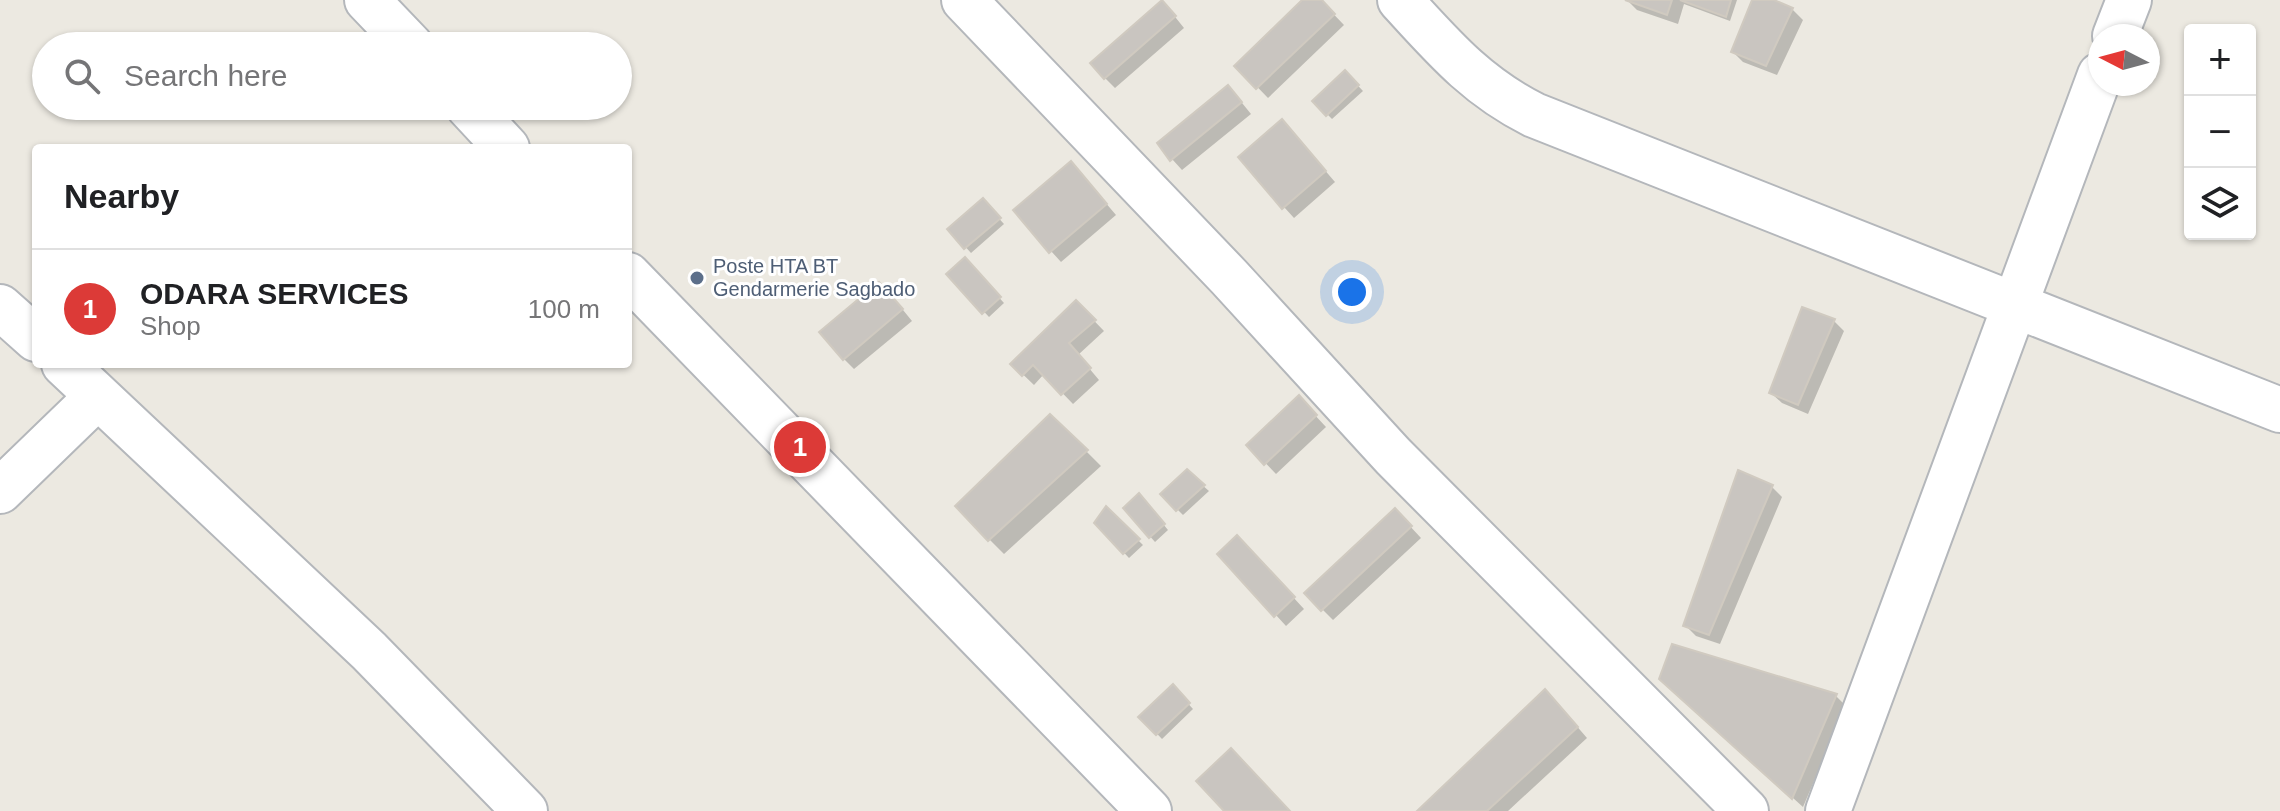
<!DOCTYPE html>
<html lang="en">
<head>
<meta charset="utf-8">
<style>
	:root { --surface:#fff; --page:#f2f2f2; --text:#202124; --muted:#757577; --line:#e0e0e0; --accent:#dc3a37 }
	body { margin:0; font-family:Arial,sans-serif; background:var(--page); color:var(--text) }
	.controls { position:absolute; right:24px; top:24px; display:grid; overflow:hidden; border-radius:8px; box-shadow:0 2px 6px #0004 }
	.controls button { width:72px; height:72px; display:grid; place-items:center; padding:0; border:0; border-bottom:2px solid var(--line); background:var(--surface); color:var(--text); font:40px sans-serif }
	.compass { position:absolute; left:2088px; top:24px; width:72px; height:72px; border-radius:50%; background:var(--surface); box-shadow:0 2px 6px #0004; rotate:276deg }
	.you { position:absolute; left:1352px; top:292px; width:28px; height:28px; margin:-20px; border:6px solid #fff; border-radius:50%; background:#1a73e8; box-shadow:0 0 0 12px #1a73e833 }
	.badge { display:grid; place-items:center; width:52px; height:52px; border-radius:50%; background:var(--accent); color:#fff; font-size:26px; font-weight:700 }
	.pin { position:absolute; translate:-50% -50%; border:4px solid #fff; box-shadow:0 2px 8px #0006 }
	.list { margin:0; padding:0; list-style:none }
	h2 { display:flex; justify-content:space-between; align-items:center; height:104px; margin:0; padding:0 32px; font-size:34px }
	h2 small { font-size:26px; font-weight:400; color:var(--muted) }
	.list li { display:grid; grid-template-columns:52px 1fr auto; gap:24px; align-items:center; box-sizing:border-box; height:120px; padding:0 32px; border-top:2px solid var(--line) }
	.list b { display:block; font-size:30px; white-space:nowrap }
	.list p { margin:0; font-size:26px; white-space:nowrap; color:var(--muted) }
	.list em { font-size:26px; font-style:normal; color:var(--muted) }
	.icon { flex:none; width:44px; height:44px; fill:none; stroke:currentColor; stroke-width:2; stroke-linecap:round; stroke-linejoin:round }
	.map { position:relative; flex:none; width:2280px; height:811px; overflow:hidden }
	.search { position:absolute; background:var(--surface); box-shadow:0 2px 6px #0004; left:32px; top:32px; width:600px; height:88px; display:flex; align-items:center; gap:20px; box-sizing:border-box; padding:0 28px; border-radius:44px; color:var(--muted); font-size:30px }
	.panel { position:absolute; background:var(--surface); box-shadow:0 2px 6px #0004; left:32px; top:144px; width:600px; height:224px; border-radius:8px }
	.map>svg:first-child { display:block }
</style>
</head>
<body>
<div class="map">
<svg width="2280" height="811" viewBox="0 0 2280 811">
	<rect width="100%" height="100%" fill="#ece9e1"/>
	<path fill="#0003" d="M 1305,0 L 1320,0 L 1344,25 L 1268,98 L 1237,66 Z
		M 1627,0 L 1737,0 L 1730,21 L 1684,4 L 1678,24 L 1637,10 Z
		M 1754,0 L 1768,0 L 1792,9 L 1803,20 L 1777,75 L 1743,62 L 1733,52 Z
		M 1172,13 L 1184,28 L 1115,88 L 1105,78 Z
		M 1345,72 L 1363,91 L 1332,119 L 1314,101 Z
		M 1238,98 L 1251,114 L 1182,170 L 1172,159 Z
		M 1292,132 L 1335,182 L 1294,218 L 1284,207 Z
		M 1081,174 L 1116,215 L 1061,262 L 1051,251 Z
		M 983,201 L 1004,224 L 971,253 L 950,230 Z
		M 965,260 L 1004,303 L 989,317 L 949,274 Z
		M 890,294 L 912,321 L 854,369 L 844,359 Z
		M 1076,302 L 1104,331 L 1078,355 L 1099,380 L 1073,404 L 1044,374 L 1034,385 L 1012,364 Z
		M 1834,321 L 1844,331 L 1808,414 L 1782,403 L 1771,393 Z
		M 1299,398 L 1326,427 L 1276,474 L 1248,445 Z
		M 1086,451 L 1101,466 L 1004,554 L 989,539 Z
		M 1187,472 L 1209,491 L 1183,515 L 1162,494 Z
		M 1772,487 L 1782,497 L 1720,644 L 1696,636 L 1685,625 Z
		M 1144,501 L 1168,530 L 1155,542 L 1125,508 Z
		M 1106,509 L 1143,545 L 1129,558 L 1096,523 Z
		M 1395,510 L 1421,538 L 1333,620 L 1306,593 Z
		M 1248,548 L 1304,609 L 1286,626 L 1220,554 Z
		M 1173,687 L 1193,709 L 1162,739 L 1141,717 Z
		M 1672,689 L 1836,696 L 1846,706 L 1803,807 Z
		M 1556,702 L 1587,738 L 1508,811 L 1420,811 Z"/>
	<path fill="#c9c5c0" stroke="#d0cac0" stroke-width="2" d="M 1162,0 L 1176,16 L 1104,79 L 1090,63 Z
		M 1302,0 L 1322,0 L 1335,14 L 1256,89 L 1234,66 Z
		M 1625,0 L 1672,0 L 1667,15 Z
		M 1680,0 L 1731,0 L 1726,17 Z
		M 1752,0 L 1774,0 L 1793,8 L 1766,66 L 1731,52 Z
		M 1345,70 L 1359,85 L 1326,116 L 1312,101 Z
		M 1228,85 L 1242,102 L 1170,161 L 1157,143 Z
		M 1282,119 L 1326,171 L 1282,209 L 1238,157 Z
		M 1071,161 L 1107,204 L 1049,253 L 1013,210 Z
		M 983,198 L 1001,218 L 964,249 L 947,229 Z
		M 965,257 L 1001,297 L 982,314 L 946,274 Z
		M 879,282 L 903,309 L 843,360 L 819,332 Z
		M 1076,300 L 1096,320 L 1069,343 L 1091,368 L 1061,395 L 1033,365 L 1022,376 L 1010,364 Z
		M 1802,307 L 1835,319 L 1798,405 L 1769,393 Z
		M 1299,395 L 1317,415 L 1264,465 L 1246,445 Z
		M 1050,414 L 1088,450 L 988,541 L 955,506 Z
		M 1187,469 L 1205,485 L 1176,511 L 1160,494 Z
		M 1738,470 L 1773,485 L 1709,635 L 1683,626 Z
		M 1139,493 L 1165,524 L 1149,538 L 1123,508 Z
		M 1106,506 L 1140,539 L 1123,554 L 1094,523 Z
		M 1395,508 L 1412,526 L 1321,611 L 1304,593 Z
		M 1237,535 L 1295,597 L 1274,617 L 1217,554 Z
		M 1672,644 L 1837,694 L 1792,799 L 1659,679 Z
		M 1173,684 L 1190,703 L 1156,735 L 1138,717 Z
		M 1545,689 L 1578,727 L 1487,811 L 1417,811 Z
		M 1231,748 L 1290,811 L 1224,811 L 1196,781 Z"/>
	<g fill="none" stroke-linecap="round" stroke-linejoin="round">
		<g stroke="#b4b7bb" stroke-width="48">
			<path id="minor" d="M 367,0 L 411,46
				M 964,0 L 1229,277 L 1393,456 L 1746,811
				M 1400,0 C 1443,47 1476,86 1534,115 L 2280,410
				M 2115,36 L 2129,0
				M 468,106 L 507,148
				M 628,275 L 1149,811
				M 0,307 L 36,339
				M 64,364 L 369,651 L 525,811
				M 0,491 L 97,397
				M 1828,811 L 2100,75"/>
		</g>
		<use href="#minor" stroke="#fff" stroke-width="44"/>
	</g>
	<circle fill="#5c6f8a" stroke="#fff" stroke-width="3" cx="697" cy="278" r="8"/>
	<g text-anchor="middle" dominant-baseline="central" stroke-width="6" stroke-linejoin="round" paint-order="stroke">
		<g font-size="20" fill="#4e5e75" stroke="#fff" text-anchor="start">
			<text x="713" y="266">Poste HTA BT<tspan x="713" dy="23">Gendarmerie Sagbado</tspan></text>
		</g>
	</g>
</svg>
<div class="controls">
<button>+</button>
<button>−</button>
<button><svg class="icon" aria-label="layers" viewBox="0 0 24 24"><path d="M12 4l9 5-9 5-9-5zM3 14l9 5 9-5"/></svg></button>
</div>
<svg class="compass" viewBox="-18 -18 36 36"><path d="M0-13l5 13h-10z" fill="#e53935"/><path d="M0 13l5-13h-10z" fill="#757577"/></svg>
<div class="you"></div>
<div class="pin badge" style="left:800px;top:447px">1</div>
<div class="search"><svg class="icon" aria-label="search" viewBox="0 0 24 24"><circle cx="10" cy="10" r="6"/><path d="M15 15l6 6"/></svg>Search here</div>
<section class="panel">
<h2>Nearby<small></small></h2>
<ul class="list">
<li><span class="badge">1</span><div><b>ODARA SERVICES</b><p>Shop</p></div><em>100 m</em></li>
</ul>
</section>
</div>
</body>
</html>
